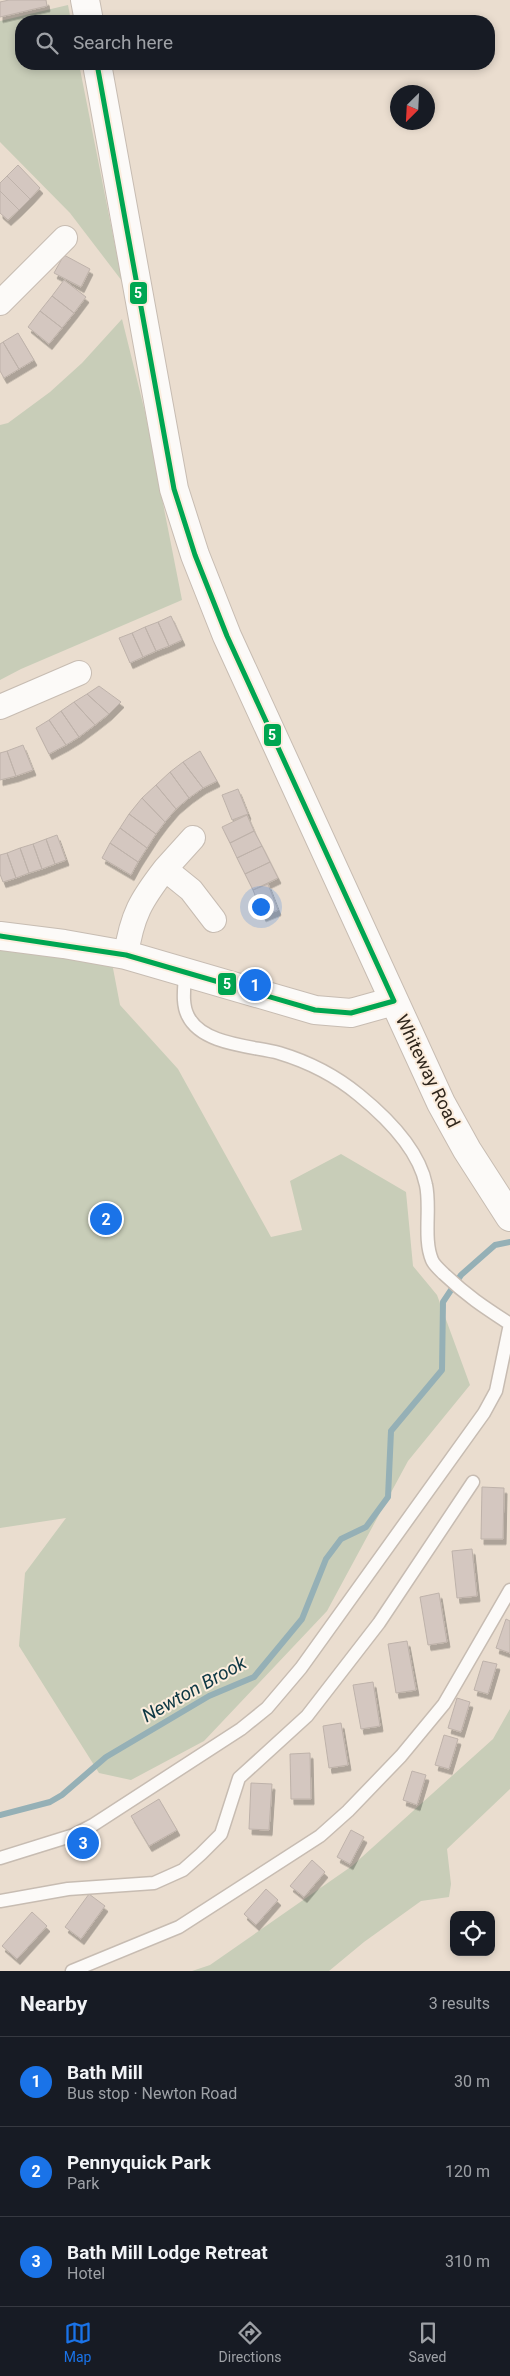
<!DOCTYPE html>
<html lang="en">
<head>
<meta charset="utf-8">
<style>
	:root { --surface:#171b24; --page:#20242c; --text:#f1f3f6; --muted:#9ea1a6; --line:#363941; --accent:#1a73e8 }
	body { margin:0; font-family:Roboto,sans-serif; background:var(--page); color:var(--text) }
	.controls { position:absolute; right:15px; bottom:15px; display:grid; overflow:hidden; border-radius:10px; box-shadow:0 2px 8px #0003 }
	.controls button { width:45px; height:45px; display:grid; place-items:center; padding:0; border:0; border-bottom:1px solid var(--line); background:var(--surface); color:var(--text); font:25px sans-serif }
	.compass { position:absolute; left:390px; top:85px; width:45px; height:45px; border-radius:50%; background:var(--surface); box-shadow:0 2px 8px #0003; rotate:204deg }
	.you { position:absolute; left:260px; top:906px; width:18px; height:18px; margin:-12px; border:4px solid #fff; border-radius:50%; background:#1a73e8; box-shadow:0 0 0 8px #1a73e833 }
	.badge { display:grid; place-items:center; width:32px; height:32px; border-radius:50%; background:var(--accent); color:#fff; font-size:16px; font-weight:700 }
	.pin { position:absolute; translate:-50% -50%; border:2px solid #fff; box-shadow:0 1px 5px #0006 }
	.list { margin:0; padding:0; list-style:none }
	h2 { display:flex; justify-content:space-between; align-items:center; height:65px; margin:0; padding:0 20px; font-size:21px }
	h2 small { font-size:16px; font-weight:400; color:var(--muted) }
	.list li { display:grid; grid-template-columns:32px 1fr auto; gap:15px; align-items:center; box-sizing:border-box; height:90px; padding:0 20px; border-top:1px solid var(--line) }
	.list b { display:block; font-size:19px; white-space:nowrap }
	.list p { margin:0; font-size:16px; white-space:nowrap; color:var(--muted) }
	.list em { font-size:16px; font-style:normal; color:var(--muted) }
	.icon { flex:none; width:28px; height:28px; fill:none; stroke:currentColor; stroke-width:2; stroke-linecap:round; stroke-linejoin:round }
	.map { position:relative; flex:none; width:510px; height:1971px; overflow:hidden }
	.search { position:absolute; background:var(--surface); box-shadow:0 2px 8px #0003; left:15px; right:15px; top:15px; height:55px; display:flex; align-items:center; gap:12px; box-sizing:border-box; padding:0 18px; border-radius:20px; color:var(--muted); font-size:19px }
	.sheet { height:335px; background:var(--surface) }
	nav { display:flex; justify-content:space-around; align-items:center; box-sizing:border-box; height:70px; border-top:1px solid var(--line); background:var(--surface); font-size:14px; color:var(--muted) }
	nav a { display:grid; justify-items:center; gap:2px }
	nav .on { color:var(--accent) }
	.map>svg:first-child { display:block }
</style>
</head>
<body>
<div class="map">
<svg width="510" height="1971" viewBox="0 0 510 1971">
	<defs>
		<filter id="shadow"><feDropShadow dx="3" dy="5.5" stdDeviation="0" flood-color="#0004"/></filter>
	</defs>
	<rect width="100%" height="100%" fill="#eaddcf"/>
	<path fill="#c8cdb8" d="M 68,5 L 71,21 L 21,21 L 21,64 L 79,64 L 122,281 L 70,213 L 0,142 L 0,21 Z
		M 122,319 L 145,412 L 182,600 L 21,669 L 0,680 L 0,425 L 8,423 L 50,392 L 82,363 Z
		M 0,948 L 112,963 L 120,1005 L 178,1069 L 271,1237 L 302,1230 L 290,1181 L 341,1154 L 406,1192 L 413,1266 L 437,1295 L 470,1385 L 408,1461 L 327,1611 L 204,1741 L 131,1780 L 99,1773 L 19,1646 L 25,1573 L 66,1518 L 0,1528 Z
		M 510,1709 L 510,1789 L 447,1849 L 451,1884 L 449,1897 L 421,1901 L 364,1942 L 329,1971 L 192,1971 L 210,1965 L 352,1866 L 493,1739 Z"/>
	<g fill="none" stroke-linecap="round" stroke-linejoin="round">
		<path stroke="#95b0b6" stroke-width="6" d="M 0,1815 L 50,1802 L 62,1795 L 106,1757 L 209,1696 L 254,1677 L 302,1619 L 326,1559 L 341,1539 L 366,1527 L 388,1497 L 391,1431 L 442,1370 L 443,1302 L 461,1275 L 495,1245 L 510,1242"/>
	</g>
	<path fill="#d4c7c0" stroke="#beb2aa" filter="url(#shadow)" d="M 9,0 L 46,0 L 47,6 L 0,17 L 0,2 Z
		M 18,165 L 40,188 L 30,199 L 7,176 Z
		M 7,176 L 30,199 L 19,210 L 0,191 L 0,183 Z
		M 0,191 L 19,210 L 8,220 L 0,213 Z
		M 64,255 L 90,269 L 81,287 L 54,273 Z
		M 64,280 L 86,297 L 74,313 L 52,296 Z
		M 52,296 L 74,313 L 62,328 L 40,311 Z
		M 40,311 L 62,328 L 49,344 L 28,327 Z
		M 18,333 L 34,360 L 19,369 L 3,342 Z
		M 3,342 L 19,369 L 4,378 L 0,371 L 0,344 Z
		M 171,616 L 182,640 L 169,646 L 158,622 Z
		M 158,622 L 169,646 L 156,651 L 145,627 Z
		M 145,627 L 156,651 L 143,657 L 132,633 Z
		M 132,633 L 143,657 L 130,663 L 119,638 Z
		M 99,686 L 121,702 L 109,714 L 87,694 Z
		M 87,694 L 109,714 L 95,725 L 74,702 Z
		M 74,702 L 95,725 L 79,737 L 61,711 Z
		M 61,711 L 79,737 L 66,745 L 49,720 Z
		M 49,720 L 66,745 L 49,754 L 36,728 Z
		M 23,745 L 33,770 L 16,776 L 7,751 Z
		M 7,751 L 16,776 L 0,780 L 0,753 Z
		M 200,751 L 217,781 L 203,788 L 183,762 Z
		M 183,762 L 203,788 L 189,798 L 170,772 Z
		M 170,772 L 189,798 L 176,809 L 156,785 Z
		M 156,785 L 176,809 L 165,822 L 142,798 Z
		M 238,789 L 248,814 L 232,820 L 222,795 Z
		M 142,798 L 165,822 L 156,834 L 129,814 Z
		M 129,814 L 156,834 L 147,848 L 120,828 Z
		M 247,815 L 254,831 L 230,843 L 222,827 Z
		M 120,828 L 147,848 L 138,862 L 110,843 Z
		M 254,831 L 262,846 L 237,858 L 230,843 Z
		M 57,835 L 66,860 L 55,864 L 46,839 Z
		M 46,839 L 55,864 L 42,869 L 33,844 Z
		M 110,843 L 138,862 L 131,875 L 102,858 Z
		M 33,844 L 42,869 L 29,873 L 20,848 Z
		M 262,846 L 270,862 L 245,874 L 237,858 Z
		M 20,848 L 29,873 L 16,878 L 7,853 Z
		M 7,853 L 16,878 L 3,882 L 0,874 L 0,855 Z
		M 270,862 L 278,878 L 253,890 L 245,874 Z
		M 268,884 L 278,910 L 263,916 L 253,890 Z
		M 482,1487 L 504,1488 L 503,1539 L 481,1539 Z
		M 472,1549 L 477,1596 L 457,1598 L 452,1551 Z
		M 439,1593 L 447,1642 L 428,1645 L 420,1597 Z
		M 506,1619 L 510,1621 L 510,1653 L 496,1648 Z
		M 407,1641 L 416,1690 L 396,1693 L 388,1644 Z
		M 483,1661 L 497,1664 L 488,1694 L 474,1690 Z
		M 373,1682 L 380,1726 L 361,1729 L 353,1685 Z
		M 457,1698 L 470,1702 L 461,1732 L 448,1728 Z
		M 341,1723 L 348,1765 L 329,1768 L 323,1726 Z
		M 444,1735 L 458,1739 L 449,1769 L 435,1765 Z
		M 310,1753 L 311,1799 L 291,1799 L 290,1754 Z
		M 412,1771 L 426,1775 L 417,1805 L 403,1800 Z
		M 251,1783 L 272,1784 L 269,1830 L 249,1829 Z
		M 159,1799 L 177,1830 L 149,1846 L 131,1816 Z
		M 351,1830 L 364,1837 L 350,1864 L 337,1857 Z
		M 312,1860 L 325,1872 L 304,1897 L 290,1886 Z
		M 266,1889 L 278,1900 L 256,1925 L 244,1914 Z
		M 89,1894 L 105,1906 L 81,1939 L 65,1927 Z
		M 32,1912 L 47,1926 L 17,1959 L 2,1946 Z"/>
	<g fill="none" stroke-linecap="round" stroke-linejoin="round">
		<g stroke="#c7bcb2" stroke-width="15">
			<path id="lane" d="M 185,971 C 185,985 181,1003 188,1016 C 202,1045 253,1046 279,1053 C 309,1062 336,1076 359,1095 C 386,1117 419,1150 426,1185 C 431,1207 423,1239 432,1260 C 434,1265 440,1270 444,1274 C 467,1296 484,1307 510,1324
				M 0,1858 L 74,1835 L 93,1825 L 241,1729 L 267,1708 L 301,1668 L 484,1413 L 496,1391 L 510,1324
				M 0,1901 L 68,1889 L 154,1883 L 183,1870 L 201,1854 L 221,1834 L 239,1778 L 307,1716 L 379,1623 L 473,1482
				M 72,1971 L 179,1927 L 320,1836 L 348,1811 L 401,1756 L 444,1704 L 510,1590"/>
		</g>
		<g stroke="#c7bcb2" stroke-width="26">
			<path id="street" d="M 0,303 L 65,238
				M 0,707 L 79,673
				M 165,869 L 193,838
				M 126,955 C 132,915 141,900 165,869 L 191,890 L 214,920"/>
		</g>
		<g stroke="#c7bcb2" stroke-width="30">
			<path id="secondary" d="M 85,0 L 89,21
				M 97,64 L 174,489 L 195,555 L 227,636 L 441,1103 L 467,1150 L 510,1217
				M 0,936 L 64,944 L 126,955 L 315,1010 L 351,1013 L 394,1001"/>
		</g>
		<use href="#lane" stroke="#fcfaf8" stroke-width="12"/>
		<use href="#street" stroke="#fcfaf8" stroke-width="24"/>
		<use href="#secondary" stroke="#fcfaf8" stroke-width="28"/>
		<g stroke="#fceddd" stroke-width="9">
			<path id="bus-1" d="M 0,936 L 126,955 L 315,1010 L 351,1013 L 394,1001 L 227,636 L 195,555 L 174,489 L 97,64"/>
		</g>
		<use href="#bus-1" stroke="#00a651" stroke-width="5"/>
	</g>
	<g text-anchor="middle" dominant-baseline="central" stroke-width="4" stroke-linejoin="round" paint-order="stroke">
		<g font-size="18" fill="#2f261c" stroke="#fceddd">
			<text transform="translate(428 1071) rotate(64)">Whiteway Road</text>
		</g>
		<g font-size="19" font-style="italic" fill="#0e3844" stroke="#fceddd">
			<text transform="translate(194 1689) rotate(-29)">Newton Brook</text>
		</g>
	</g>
	<g stroke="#fceddd" stroke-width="2">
		<rect x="129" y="281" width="19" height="24" rx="5" fill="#00a651"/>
		<rect x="263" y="723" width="19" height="24" rx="5" fill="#00a651"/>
		<rect x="217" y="972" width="20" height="24" rx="5" fill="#00a651"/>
	</g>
	<g font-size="14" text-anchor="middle" font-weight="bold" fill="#fff">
		<text x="138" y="298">5</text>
		<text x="272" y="740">5</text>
		<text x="227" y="989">5</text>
	</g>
</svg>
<div class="controls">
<button><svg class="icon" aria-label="locate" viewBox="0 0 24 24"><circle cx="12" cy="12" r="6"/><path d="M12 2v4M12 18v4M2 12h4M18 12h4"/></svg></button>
</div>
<svg class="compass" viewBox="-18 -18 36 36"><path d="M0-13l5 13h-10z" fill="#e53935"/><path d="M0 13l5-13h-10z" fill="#9ea1a6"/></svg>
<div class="you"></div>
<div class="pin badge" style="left:255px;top:985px">1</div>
<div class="pin badge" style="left:106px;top:1219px">2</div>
<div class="pin badge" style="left:83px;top:1843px">3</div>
<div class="search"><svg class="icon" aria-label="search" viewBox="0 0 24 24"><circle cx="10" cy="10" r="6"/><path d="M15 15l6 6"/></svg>Search here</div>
</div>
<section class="sheet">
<h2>Nearby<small>3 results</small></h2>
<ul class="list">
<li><span class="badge">1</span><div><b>Bath Mill</b><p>Bus stop · Newton Road</p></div><em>30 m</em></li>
<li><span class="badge">2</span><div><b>Pennyquick Park</b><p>Park</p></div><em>120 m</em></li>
<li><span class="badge">3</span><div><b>Bath Mill Lodge Retreat</b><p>Hotel</p></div><em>310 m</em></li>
</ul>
</section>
<nav>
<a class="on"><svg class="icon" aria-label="map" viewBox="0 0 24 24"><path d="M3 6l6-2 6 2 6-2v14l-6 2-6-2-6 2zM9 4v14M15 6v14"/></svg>Map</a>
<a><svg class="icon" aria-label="directions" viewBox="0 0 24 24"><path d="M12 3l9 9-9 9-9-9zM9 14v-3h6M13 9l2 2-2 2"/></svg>Directions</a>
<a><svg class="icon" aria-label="saved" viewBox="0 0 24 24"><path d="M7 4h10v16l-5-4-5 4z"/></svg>Saved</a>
</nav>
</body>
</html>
